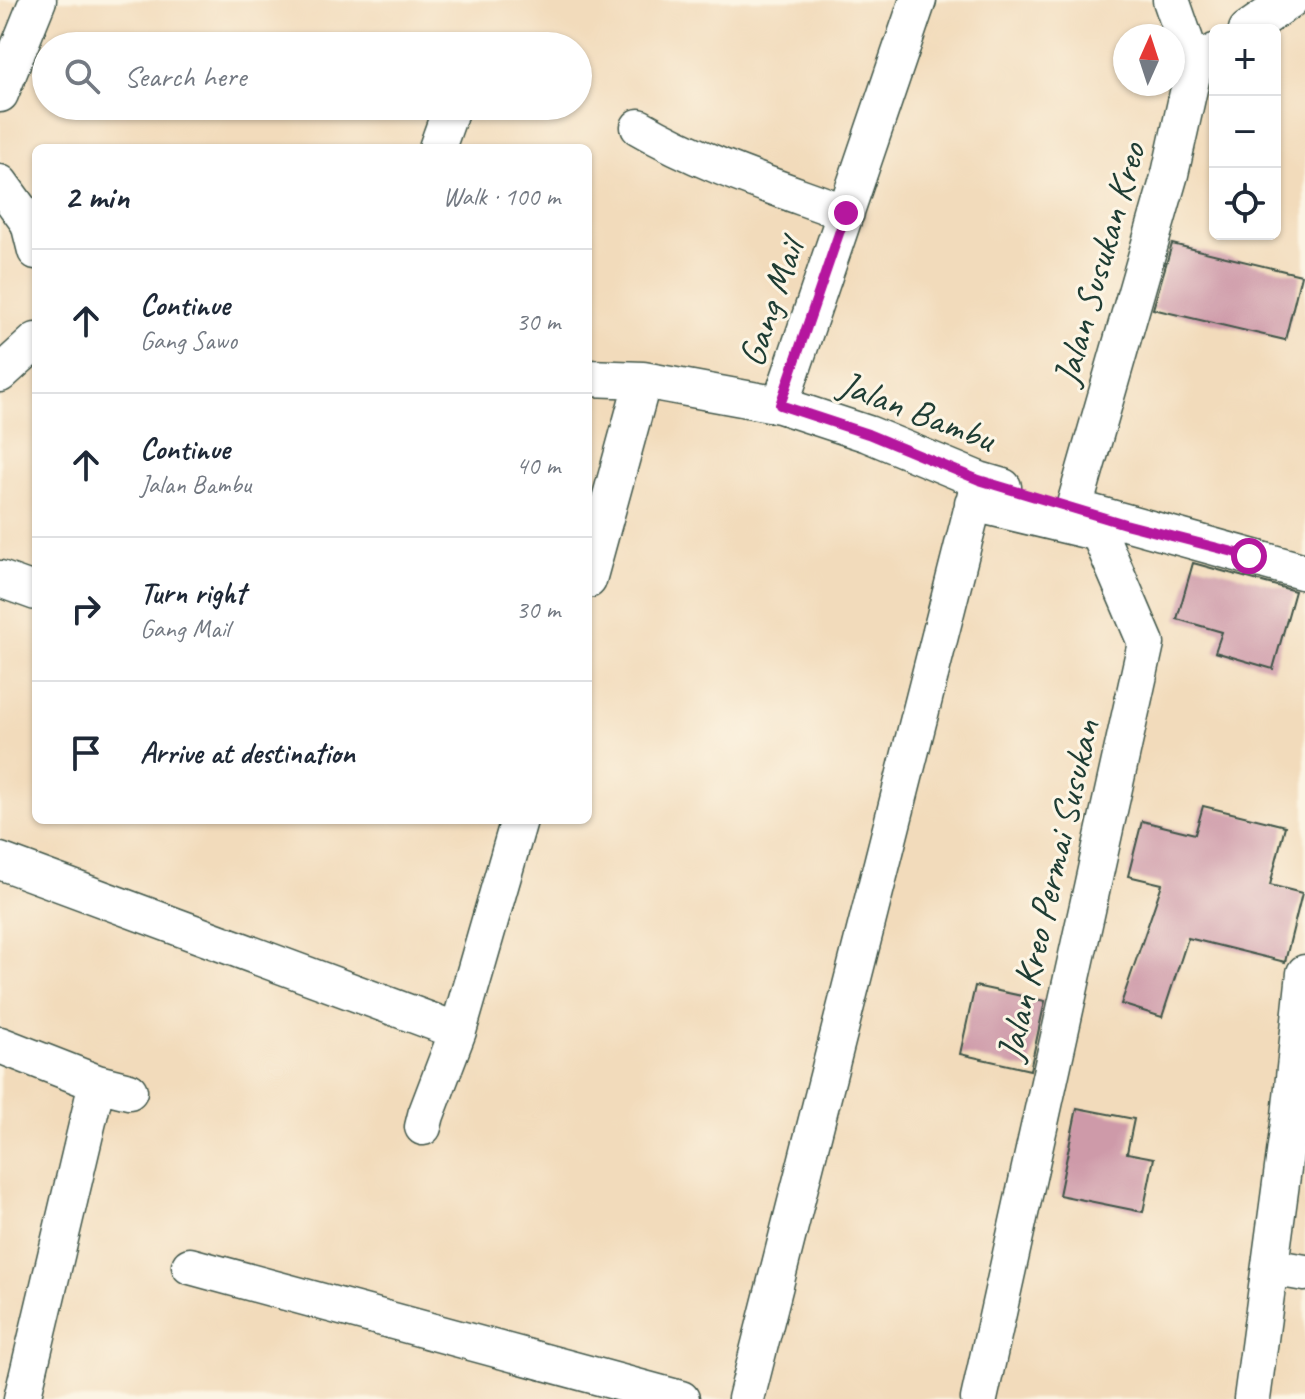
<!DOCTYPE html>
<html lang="en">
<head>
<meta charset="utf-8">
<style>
	:root { --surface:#fff; --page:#f6f6f7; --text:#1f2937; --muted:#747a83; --line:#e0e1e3 }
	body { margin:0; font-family:Caveat,sans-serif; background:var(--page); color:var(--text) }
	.controls { position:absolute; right:24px; top:24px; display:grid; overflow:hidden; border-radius:12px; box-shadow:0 2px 6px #0004 }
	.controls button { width:72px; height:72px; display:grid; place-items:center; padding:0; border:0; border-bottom:2px solid var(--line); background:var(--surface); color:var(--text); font:40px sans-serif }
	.compass { position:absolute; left:1113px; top:24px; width:72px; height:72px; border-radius:50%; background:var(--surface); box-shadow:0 2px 6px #0004; rotate:3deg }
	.stop { position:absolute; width:24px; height:24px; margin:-18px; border:6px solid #b5179e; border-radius:50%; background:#fff }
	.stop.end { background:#b5179e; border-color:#fff; box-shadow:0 2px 8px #0008 }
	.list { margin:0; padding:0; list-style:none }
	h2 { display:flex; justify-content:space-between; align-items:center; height:104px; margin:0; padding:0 32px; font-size:34px }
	h2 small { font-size:26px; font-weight:400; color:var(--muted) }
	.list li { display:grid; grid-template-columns:52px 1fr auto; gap:24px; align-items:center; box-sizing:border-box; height:144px; padding:0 32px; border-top:2px solid var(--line) }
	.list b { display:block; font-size:30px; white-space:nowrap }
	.list p { margin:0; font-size:26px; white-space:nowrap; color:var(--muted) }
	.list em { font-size:26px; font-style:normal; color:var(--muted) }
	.icon { flex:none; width:44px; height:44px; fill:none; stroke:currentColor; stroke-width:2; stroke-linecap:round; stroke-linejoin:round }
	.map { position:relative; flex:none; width:1305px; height:1399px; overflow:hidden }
	.search { position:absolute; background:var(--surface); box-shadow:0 2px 6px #0004; left:32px; top:32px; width:560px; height:88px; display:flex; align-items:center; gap:20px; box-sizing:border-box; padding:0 28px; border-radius:44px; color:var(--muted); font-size:30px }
	.panel { position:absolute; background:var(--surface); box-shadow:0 2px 6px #0004; left:32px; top:144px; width:560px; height:680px; border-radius:12px }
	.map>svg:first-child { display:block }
</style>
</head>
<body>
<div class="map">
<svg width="1305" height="1399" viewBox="0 0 1305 1399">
	<rect width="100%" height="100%" fill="#fcf5e5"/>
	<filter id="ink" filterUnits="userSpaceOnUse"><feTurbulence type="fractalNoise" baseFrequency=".0125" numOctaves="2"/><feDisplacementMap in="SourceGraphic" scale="16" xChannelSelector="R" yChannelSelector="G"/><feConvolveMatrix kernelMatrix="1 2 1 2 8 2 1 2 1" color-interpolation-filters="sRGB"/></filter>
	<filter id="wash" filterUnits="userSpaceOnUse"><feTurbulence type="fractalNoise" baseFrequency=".006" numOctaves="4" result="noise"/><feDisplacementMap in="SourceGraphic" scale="32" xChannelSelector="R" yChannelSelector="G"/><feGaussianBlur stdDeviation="1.8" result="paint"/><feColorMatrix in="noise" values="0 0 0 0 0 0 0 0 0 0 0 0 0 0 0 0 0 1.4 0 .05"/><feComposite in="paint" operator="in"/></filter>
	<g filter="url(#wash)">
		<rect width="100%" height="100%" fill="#f2dbbb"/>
		<g id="blocks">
			<path fill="#ce9aa9" d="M 1172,244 L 1301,275 L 1285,340 L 1153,309 Z
				M 1193,563 L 1295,591 L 1273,669 L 1215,652 L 1222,632 L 1177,619 Z
				M 1203,806 L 1285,826 L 1270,885 L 1302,893 L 1285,962 L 1188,938 L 1162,1017 L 1121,1004 L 1162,884 L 1128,876 L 1142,821 L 1195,834 Z
				M 975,986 L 1045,1001 L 1030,1070 L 960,1054 Z
				M 1077,1108 L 1134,1119 L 1127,1153 L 1154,1158 L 1143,1212 L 1059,1195 Z"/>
		</g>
	</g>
	<g filter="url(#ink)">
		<use href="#blocks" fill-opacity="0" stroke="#3f5548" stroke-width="2"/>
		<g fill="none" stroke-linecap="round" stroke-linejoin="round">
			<g stroke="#3f5548" stroke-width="39">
				<path id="street" d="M 1171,0 L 1194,66
					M 1247,30 L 1290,0
					M 0,94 L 38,0
					M 639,127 C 704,165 776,187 846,213
					M 437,148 L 452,106
					M 0,183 L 29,223 L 36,251
					M 0,374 L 36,341
					M 588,378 L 643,380 L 780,405 L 868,434 L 979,480 L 1003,487
					M 780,405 L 918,0
					M 973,503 L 1099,533 L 1146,643 L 979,1399
					M 1074,508 L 1170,174 L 1194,66 L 1215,52
					M 1075,508 L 1305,572
					M 0,579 L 36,592
					M 588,580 L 643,380
					M 0,861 L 458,1031
					M 0,1045 L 97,1083 L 129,1091
					M 423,1127 L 426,1115 L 458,1031 L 519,820
					M 190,1266 L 681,1399
					M 1270,1267 L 1305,1273
					M 22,1399 L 97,1083
					M 746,1399 L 979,482
					M 1252,1399 L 1290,1116 L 1305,973"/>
			</g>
			<use href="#street" stroke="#fff" stroke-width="36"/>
		</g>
	</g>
	<g fill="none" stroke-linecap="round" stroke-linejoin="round" filter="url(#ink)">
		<path stroke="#b5179e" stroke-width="10" d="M 846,213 L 780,405 L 868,434 L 979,480 L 1125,524 L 1249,556"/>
	</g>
	<g text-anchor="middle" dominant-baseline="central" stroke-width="6" stroke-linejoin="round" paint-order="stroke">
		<g font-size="38" fill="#1f3d34" stroke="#fcf5e5">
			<text transform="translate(1099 264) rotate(-74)">Jalan Susukan Kreo</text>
			<text transform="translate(771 303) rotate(-71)">Gang Mail</text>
			<text transform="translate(917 411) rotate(21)">Jalan Bambu</text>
			<text transform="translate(1048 890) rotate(-77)">Jalan Kreo Permai Susukan</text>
		</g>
	</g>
</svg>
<div class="controls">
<button>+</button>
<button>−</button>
<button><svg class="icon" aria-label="locate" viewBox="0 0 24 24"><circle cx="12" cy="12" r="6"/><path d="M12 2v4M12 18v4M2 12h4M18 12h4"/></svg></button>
</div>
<svg class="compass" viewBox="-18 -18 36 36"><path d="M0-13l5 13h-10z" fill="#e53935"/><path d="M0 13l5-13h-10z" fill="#747a83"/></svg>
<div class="stop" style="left:1249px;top:556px"></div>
<div class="stop end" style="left:846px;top:213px"></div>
<div class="search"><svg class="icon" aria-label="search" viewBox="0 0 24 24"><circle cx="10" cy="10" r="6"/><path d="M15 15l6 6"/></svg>Search here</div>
<section class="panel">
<h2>2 min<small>Walk · 100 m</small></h2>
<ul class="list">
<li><svg class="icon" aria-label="ahead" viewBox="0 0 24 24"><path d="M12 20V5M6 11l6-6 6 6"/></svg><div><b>Continue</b><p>Gang Sawo</p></div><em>30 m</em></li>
<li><svg class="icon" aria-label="ahead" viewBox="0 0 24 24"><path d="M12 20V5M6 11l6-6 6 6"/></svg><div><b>Continue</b><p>Jalan Bambu</p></div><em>40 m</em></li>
<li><svg class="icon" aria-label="right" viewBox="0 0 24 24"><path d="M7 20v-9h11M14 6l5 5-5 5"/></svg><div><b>Turn right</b><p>Gang Mail</p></div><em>30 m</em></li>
<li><svg class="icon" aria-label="arrive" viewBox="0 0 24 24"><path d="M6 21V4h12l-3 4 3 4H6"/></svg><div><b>Arrive at destination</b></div></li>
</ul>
</section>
</div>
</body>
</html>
